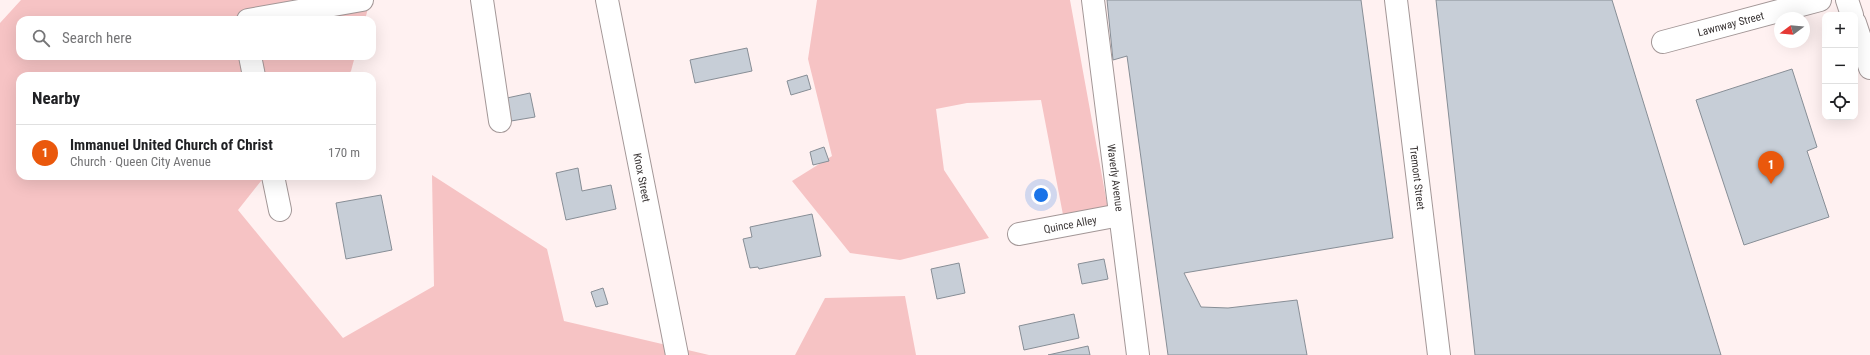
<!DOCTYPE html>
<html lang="en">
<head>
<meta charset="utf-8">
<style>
	:root { --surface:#fff; --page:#f6f6f6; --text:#202124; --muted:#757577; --line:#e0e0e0; --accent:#ea580c }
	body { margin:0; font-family:"Roboto Condensed",sans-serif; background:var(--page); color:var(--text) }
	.controls { position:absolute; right:12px; top:12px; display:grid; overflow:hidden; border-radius:8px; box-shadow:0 4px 16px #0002 }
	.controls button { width:36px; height:36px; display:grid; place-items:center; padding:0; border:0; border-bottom:1px solid var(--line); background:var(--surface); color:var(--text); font:20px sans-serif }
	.compass { position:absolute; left:1774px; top:12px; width:36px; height:36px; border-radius:50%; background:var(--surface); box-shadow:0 4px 16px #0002; rotate:254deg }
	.you { position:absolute; left:1041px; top:195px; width:14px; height:14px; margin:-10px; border:3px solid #fff; border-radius:50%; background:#1a73e8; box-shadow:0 0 0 6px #1a73e833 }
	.badge { display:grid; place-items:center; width:26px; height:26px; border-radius:50%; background:var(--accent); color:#fff; font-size:13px; font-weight:700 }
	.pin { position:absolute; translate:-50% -33px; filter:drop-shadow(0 1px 2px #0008) }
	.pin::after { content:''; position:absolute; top:21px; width:14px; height:12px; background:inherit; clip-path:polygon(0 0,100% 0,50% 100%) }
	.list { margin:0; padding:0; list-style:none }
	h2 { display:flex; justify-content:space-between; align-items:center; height:52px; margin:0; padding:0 16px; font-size:17px }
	h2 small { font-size:13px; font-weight:400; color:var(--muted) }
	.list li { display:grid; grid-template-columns:26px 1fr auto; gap:12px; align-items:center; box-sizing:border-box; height:56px; padding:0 16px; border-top:1px solid var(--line) }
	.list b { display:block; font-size:15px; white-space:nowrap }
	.list p { margin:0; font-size:13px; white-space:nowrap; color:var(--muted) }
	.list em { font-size:13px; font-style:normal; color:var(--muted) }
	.icon { flex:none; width:22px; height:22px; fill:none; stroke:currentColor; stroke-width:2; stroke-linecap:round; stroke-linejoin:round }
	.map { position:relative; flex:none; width:1870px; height:355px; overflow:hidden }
	.search { position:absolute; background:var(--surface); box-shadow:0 4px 16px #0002; left:16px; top:16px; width:360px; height:44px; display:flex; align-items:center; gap:10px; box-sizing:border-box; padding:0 14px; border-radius:12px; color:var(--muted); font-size:15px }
	.panel { position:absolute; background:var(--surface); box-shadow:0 4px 16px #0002; left:16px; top:72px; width:360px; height:108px; border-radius:12px }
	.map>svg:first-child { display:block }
</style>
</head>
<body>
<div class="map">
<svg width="1870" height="355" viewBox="0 0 1870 355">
	<rect width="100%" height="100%" fill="#fff1f1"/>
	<path fill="#f6c3c4" d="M 21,0 L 370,0 L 365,20 L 20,20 L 20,56 L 355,56 L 351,71 L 347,76 L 20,76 L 20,176 L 265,176 L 238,210 L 343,338 L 434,286 L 432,175 L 547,249 L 564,321 L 709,355 L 0,355 L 0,23 Z
		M 817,0 L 1070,0 L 1108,209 L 1064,220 L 1041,100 L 967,103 L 936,109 L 944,170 L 989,238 L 900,260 L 850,253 L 792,181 L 832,156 L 808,59 Z
		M 905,296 L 916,355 L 795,355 L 825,298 Z"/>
	<path fill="#c7ced7" stroke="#878e96" d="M 1107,0 L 1361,0 L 1393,238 L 1184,273 L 1201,307 L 1228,308 L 1297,300 L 1307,355 L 1168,355 L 1127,56 L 1113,60 Z
		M 1436,0 L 1612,0 L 1721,355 L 1475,355 Z
		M 747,48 L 752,71 L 695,83 L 690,60 Z
		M 1792,69 L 1817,147 L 1807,151 L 1829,217 L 1744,245 L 1696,100 Z
		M 807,75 L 811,89 L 791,95 L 787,81 Z
		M 530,93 L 535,117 L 511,121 L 507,98 Z
		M 824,147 L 829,161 L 813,165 L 810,152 Z
		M 578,168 L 582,191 L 611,185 L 616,209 L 566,220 L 556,173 Z
		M 381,195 L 392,250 L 346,259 L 336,203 Z
		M 812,214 L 821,256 L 759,269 L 758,267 L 750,268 L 743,239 L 752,237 L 750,227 Z
		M 1104,259 L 1108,279 L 1082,284 L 1078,264 Z
		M 959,263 L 965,293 L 937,299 L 931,269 Z
		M 603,288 L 608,304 L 596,307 L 591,292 Z
		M 1074,314 L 1079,338 L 1024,350 L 1019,326 Z
		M 1088,346 L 1090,355 L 1048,355 Z"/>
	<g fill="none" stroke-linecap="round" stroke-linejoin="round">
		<g stroke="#a39797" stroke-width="24">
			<g id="minor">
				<path d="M 482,0 L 500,121"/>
				<path id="s1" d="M 607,0 L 677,355"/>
				<path id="s2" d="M 1093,0 L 1138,355"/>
				<path id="s3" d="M 1396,0 L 1439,355"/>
				<path d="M 248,20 L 362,0"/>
				<path id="s4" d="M 1663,42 L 1820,0"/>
				<path d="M 250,56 L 254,76"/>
				<path d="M 273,176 L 280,210"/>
				<path id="s5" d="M 1019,234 L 1120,215"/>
			</g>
		</g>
		<g stroke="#a39797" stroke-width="24">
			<path id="major" d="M 1847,0 L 1852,15
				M 1855,23 L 1870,68"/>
		</g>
		<use href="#minor" stroke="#fff" stroke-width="22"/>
		<use href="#major" stroke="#fff" stroke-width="22"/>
	</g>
	<g text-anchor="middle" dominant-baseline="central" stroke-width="3.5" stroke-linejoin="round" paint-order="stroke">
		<g font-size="11" fill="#3b3636" stroke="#fff1f1">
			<text stroke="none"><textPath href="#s4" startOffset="70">Lawnway Street</textPath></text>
			<text stroke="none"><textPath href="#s1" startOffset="181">Knox Street</textPath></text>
			<text stroke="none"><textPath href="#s2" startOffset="179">Waverly Avenue</textPath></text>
			<text stroke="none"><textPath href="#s3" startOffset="179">Tremont Street</textPath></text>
			<text stroke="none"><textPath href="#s5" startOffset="52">Quince Alley</textPath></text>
		</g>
	</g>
</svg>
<div class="controls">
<button>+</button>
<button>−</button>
<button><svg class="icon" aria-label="locate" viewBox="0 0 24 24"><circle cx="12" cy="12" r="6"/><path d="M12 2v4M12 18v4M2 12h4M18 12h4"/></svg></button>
</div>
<svg class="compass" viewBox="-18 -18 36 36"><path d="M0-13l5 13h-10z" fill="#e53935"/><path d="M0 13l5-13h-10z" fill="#757577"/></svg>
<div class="you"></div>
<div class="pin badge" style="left:1771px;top:184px">1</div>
<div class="search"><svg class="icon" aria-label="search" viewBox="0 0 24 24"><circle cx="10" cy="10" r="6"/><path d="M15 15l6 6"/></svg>Search here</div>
<section class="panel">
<h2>Nearby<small></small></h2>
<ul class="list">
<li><span class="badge">1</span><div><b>Immanuel United Church of Christ</b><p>Church · Queen City Avenue</p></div><em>170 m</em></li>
</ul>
</section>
</div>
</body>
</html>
